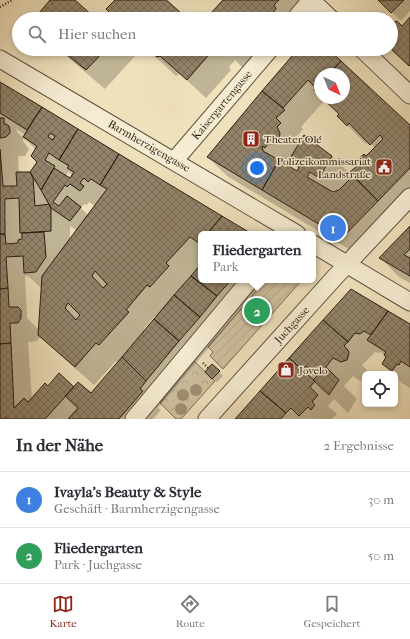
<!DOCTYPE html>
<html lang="de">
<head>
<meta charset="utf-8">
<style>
	:root { --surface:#fff; --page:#f2f2f3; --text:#2b2b33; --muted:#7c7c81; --line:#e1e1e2; --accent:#8f2418 }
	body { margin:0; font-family:"IM FELL French Canon",serif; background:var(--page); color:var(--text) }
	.controls { position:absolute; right:12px; bottom:12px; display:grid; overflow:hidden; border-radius:6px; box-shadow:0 2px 6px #0003 }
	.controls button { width:36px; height:36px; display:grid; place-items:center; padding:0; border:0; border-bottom:1px solid var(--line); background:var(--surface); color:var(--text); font:20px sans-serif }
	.compass { position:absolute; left:314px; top:68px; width:36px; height:36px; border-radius:50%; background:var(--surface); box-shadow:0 2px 6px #0003; rotate:137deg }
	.you { position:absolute; left:257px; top:168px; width:14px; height:14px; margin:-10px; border:3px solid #fff; border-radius:50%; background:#1a73e8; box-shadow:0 0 0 6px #1a73e833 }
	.badge { display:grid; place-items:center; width:26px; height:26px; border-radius:50%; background:var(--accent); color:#fff; font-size:13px; font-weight:700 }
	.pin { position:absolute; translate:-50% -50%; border:2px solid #fff; box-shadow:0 1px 4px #0006 }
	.popup { position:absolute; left:198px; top:231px; width:118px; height:52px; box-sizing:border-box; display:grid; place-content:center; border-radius:6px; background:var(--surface); filter:drop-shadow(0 1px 3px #0005); font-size:13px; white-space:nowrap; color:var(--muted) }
	.popup b { font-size:15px; color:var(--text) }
	.popup::after { content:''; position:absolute; left:50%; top:100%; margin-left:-8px; border:8px solid transparent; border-top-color:var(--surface) }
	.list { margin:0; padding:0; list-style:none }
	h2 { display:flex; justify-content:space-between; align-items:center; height:52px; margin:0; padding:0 16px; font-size:17px }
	h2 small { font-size:13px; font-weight:400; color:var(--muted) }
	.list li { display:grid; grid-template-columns:26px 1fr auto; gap:12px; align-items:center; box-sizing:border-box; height:56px; padding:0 16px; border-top:1px solid var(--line) }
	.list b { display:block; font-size:15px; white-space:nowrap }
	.list p { margin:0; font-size:13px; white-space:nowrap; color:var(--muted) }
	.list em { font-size:13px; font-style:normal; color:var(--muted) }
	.icon { flex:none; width:22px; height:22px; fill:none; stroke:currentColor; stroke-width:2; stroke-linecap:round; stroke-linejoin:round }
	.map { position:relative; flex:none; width:410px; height:419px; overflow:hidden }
	.search { position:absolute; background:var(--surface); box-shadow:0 2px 6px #0003; left:12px; right:12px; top:12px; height:44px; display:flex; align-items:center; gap:10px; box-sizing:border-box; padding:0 14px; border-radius:22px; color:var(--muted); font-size:15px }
	.sheet { height:164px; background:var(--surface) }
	nav { display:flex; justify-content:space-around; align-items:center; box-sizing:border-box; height:56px; border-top:1px solid var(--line); background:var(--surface); font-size:11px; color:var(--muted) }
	nav a { display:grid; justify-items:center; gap:2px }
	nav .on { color:var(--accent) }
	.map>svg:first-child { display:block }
</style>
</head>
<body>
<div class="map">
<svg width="410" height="419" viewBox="0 0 410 419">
	<defs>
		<pattern id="forest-crowns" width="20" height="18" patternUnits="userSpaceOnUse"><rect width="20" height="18" fill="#cec09f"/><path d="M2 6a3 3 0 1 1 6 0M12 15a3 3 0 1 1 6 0" fill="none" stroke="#b1a588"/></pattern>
		<pattern id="garden-furrows" width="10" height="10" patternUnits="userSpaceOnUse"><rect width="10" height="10" fill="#cec09f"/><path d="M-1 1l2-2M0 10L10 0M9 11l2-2" fill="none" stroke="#b1a588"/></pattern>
		<pattern id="building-cross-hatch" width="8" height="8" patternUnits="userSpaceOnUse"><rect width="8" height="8" fill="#91836a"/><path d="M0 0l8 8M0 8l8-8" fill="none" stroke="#776b56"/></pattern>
	</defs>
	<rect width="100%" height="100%" fill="#efe1bc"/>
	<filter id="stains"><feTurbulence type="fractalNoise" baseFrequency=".005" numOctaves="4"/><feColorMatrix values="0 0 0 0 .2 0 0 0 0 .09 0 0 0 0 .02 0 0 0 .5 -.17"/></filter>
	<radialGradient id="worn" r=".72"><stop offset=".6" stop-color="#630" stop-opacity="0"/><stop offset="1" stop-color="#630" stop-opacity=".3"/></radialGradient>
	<path fill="url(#forest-crowns)" stroke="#7d6e58" d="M 194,361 L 215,381 L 181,419 L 176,419 L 160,403 Z"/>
	<path fill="url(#garden-furrows)" stroke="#7d6e58" d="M 266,280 L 302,280 L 223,369 L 210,356 L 213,352 L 208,347 Z"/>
	<path fill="#0003" fill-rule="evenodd" d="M 116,0 L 168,0 L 187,19 L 109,19 L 113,15 Z
		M 225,0 L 314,0 L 298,19 L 213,19 Z
		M 379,0 L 410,0 L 410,11 L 401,21 Z
		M 58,49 L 136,49 L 134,52 L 136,55 L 105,89 Z
		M 147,49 L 261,49 L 243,68 L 235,60 L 229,67 L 231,70 L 206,98 L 180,74 L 176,76 Z
		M 299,49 L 327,49 L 410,127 L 410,206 L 362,257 L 227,176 L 208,157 ZM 320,74 L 344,74 L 344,98 L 320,98 ZM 325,100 L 340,114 L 338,116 L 366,144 L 368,141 L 375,148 L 367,157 L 355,176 L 346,184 L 351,175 L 332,156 L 300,143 L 295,138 L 303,129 L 301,127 ZM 287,162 L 292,162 L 299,169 L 297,172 L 285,165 Z
		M 0,83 L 250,234 L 201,234 L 201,280 L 266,280 L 158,408 L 161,410 L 153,419 L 0,419 ZM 16,129 L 25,135 L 24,137 L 36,150 L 38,162 L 31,173 L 19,173 L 18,156 L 25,156 L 29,149 L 23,141 L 23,137 L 17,132 ZM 68,172 L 73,175 L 70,179 L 65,177 ZM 4,194 L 6,194 L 6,221 L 4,219 ZM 89,202 L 95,206 L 88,215 L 81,208 L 84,204 L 87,205 ZM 70,226 L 77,231 L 70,240 ZM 25,276 L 28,276 L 42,289 L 40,331 L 27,318 ZM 155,316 L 157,317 L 145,331 L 144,329 ZM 40,335 L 59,354 L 94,385 L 116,361 L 118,363 L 91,394 L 74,388 L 48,387 L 32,400 L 28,342 L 37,341 L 40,337 Z
		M 410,228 L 410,283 L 399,277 L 381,258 Z
		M 351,290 L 410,325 L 410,388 L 402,383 L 395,376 L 395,374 L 393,374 L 383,364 L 387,358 L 381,352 L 379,353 L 375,352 L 362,365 L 367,370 L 368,374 L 365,374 L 365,379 L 360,381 L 353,376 L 344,386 L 357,399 L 348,413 L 334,399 L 328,406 L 337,414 L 332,419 L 237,419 Z
		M 212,365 L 223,376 L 217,382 L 206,372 Z"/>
	<path fill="url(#building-cross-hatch)" stroke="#2c1d12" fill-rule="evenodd" d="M 50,0 L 75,0 L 94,17 L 96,15 L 100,19 L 34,19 Z
		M 115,0 L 166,0 L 188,19 L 108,19 L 112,15 L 106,9 Z
		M 223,0 L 279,0 L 274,5 L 276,9 L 267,19 L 212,19 L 214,17 L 211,13 Z
		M 378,0 L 404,0 L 391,13 Z
		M 410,17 L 410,65 L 409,66 L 391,49 L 391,23 L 397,21 L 402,26 Z
		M 60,49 L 106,49 L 86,70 Z
		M 147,49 L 212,49 L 212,51 L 187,80 L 160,56 L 157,57 Z
		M 298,49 L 328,49 L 341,61 L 329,74 L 320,74 L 320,83 L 316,88 L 308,80 L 283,108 L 262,91 Z
		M 341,61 L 410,125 L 410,168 L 378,201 L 350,172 L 357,166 L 354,163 L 364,154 L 366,156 L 383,139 L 380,135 L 370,145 L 349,123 L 347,126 L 337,116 L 339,114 L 322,98 L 344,98 L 344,74 L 329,74 Z
		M 0,82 L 42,107 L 27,130 L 0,113 Z
		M 320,83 L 320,96 L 314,90 Z
		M 262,91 L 285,110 L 276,118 L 281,123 L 277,127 L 280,133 L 279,141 L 276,144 L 268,144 L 265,148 L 262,146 L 263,151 L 279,160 L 262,190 L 207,157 Z
		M 42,107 L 78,129 L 59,160 L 49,153 L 45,160 L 55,166 L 41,190 L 30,172 L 37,162 L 31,156 L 37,146 L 23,137 ZM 50,133 L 55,136 L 53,140 L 48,137 Z
		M 0,118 L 4,118 L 4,123 L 9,126 L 10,130 L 10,133 L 6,137 L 0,138 Z
		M 78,129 L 119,154 L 100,185 L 91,179 L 88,182 L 84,178 L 80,183 L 84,186 L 80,191 L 70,184 L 67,187 L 65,185 L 53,202 L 59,206 L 67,196 L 81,207 L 70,221 L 51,208 L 41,190 L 54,168 L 70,178 L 74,172 L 67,168 L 69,166 L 59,160 Z
		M 304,135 L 332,156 L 319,178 L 310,172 L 307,177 L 333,192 L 339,190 L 353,176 L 378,201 L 342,238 L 262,190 L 279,160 L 297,171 L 299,167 L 289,160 Z
		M 0,149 L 3,186 L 17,186 L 16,172 L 30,172 L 33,177 L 35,206 L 49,204 L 51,208 L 51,231 L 20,233 L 19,198 L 5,199 L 5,234 L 0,234 Z
		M 119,154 L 222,216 L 207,234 L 201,234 L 201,240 L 199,243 L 190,237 L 166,263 L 169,266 L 150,287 L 147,285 L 126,310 L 129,312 L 99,345 L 96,343 L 75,367 L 38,335 L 42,276 L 107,189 L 100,185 ZM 95,271 L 107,284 L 103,288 L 92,276 ZM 68,303 L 80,315 L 76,320 L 65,308 Z
		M 222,216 L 252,234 L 207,234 Z
		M 410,226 L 410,249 L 404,255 L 410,258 L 410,276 L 379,258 Z
		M 44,232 L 46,257 L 36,272 L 24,273 L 23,256 L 6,257 L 8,288 L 0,289 L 0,234 L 5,234 L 6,244 L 18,243 L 18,240 L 22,239 L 22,233 Z
		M 201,264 L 201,280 L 231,280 L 217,296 L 191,276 Z
		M 191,276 L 217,296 L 200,317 L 174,295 Z
		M 8,288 L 9,307 L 18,307 L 21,310 L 21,318 L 18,323 L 10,323 L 11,343 L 0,344 L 0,289 Z
		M 351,289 L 388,311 L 371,335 L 364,331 L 360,334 L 355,333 L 348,342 L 323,320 Z
		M 174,295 L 200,317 L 179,341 L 154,319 Z
		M 388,311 L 410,324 L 410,367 L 401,361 L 399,365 L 397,364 L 392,371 L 382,364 L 386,357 L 384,355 L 386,352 L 367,340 Z
		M 154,319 L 179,341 L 146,381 L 122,357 Z
		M 323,320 L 348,342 L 344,346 L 348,350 L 349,354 L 347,360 L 341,362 L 333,358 L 326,367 L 339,380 L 329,395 L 313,380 L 317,376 L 306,366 L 302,370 L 289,358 Z
		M 11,343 L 14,408 L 24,398 L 28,402 L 45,383 L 48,386 L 59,373 L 74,387 L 45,419 L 8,419 L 5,417 L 5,419 L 0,419 L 0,344 Z
		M 122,357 L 146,381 L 140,389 L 143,391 L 119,419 L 68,419 L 78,408 L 65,396 L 78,382 L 91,393 Z
		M 289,358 L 315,381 L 310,387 L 318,395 L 312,402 L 315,405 L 311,410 L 308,407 L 299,416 L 291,408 L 286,413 L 260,391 Z
		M 212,364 L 220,371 L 212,379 L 205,372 Z
		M 260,391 L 286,413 L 281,419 L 235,419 Z"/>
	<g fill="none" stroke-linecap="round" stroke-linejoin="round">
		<g stroke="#5d4e3c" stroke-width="19">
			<path id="minor" d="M 295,19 L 311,0 L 331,19
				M 362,49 L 410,95
				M 0,59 L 297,234
				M 174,161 L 270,49
				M 313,244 L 410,302
				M 134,419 L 250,280
				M 207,419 L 335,277 L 410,197"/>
		</g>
		<path stroke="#2c1d12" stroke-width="2.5" stroke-dasharray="1 2" stroke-linecap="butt" d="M 0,7 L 12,0
			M 203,363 L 208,368"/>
		<use href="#minor" stroke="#f5ecd3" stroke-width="17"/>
	</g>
	<g fill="#9f9076">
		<circle cx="196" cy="390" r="6"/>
		<circle cx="183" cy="395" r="6"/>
		<circle cx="181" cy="409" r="6"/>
	</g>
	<defs>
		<g id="building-square" transform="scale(0.9)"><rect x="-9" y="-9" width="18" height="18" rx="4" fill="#8f2418" stroke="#f5ecd3"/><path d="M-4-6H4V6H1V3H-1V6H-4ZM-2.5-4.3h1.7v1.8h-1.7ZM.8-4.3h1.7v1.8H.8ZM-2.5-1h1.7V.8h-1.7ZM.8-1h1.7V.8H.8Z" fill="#fff"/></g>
		<g id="civic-square" transform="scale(0.9)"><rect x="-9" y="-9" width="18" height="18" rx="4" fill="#8f2418" stroke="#f5ecd3"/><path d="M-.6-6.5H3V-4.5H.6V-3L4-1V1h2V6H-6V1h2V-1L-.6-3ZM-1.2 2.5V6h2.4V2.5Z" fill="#fff"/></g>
		<g id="shop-square" transform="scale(0.9)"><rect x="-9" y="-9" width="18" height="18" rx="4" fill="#8f2418" stroke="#f5ecd3"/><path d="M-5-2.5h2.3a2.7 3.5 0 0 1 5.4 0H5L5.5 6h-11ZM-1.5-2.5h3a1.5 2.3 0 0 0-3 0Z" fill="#fff"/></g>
	</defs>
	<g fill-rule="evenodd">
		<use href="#building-square" x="251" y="139"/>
		<use href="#civic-square" x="384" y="167"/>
		<use href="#shop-square" x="286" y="370"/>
	</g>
	<g text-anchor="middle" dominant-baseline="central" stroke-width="3" stroke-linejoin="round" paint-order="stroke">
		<g font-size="11" fill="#2c1d12" stroke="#f5ecd3">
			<text transform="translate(222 105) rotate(-50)">Kaisergartengasse</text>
			<text transform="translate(149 146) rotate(30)">Barmherzigengasse</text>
			<text transform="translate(292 325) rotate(-48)">Juchgasse</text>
		</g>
		<g font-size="11" fill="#2c1d12" stroke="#f5ecd3" text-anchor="start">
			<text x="264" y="139">Theater Olé</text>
			<text x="371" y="161" text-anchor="end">Polizeikommissariat<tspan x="371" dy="13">Landstraße</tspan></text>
			<text x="299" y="370">Jovelo</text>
		</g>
	</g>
	<rect width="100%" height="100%" filter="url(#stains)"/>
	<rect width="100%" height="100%" fill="url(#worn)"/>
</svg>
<div class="controls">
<button><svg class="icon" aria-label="locate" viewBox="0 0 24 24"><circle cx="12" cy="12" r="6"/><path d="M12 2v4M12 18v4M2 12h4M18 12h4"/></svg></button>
</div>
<svg class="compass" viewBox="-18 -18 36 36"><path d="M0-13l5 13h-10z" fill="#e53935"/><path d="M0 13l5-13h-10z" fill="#7c7c81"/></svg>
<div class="you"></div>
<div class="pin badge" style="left:333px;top:228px;background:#3f7fe0">1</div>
<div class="pin badge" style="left:257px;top:311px;background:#2e9e5b">2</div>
<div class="popup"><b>Fliedergarten</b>Park</div>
<div class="search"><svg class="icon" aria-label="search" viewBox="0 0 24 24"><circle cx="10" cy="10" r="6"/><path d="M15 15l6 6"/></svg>Hier suchen</div>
</div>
<section class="sheet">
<h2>In der Nähe<small>2 Ergebnisse</small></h2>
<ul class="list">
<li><span class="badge" style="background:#3f7fe0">1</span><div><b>Ivayla's Beauty &amp; Style</b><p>Geschäft · Barmherzigengasse</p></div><em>30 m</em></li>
<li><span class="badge" style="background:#2e9e5b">2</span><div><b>Fliedergarten</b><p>Park · Juchgasse</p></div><em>50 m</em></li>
</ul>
</section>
<nav>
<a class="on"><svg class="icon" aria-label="map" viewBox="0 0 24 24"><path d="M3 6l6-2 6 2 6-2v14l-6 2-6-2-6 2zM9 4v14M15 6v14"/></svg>Karte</a>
<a><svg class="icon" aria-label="directions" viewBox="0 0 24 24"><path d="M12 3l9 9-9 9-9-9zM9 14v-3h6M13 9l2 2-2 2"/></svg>Route</a>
<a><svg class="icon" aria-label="saved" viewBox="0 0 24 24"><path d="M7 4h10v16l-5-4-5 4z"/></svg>Gespeichert</a>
</nav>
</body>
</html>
